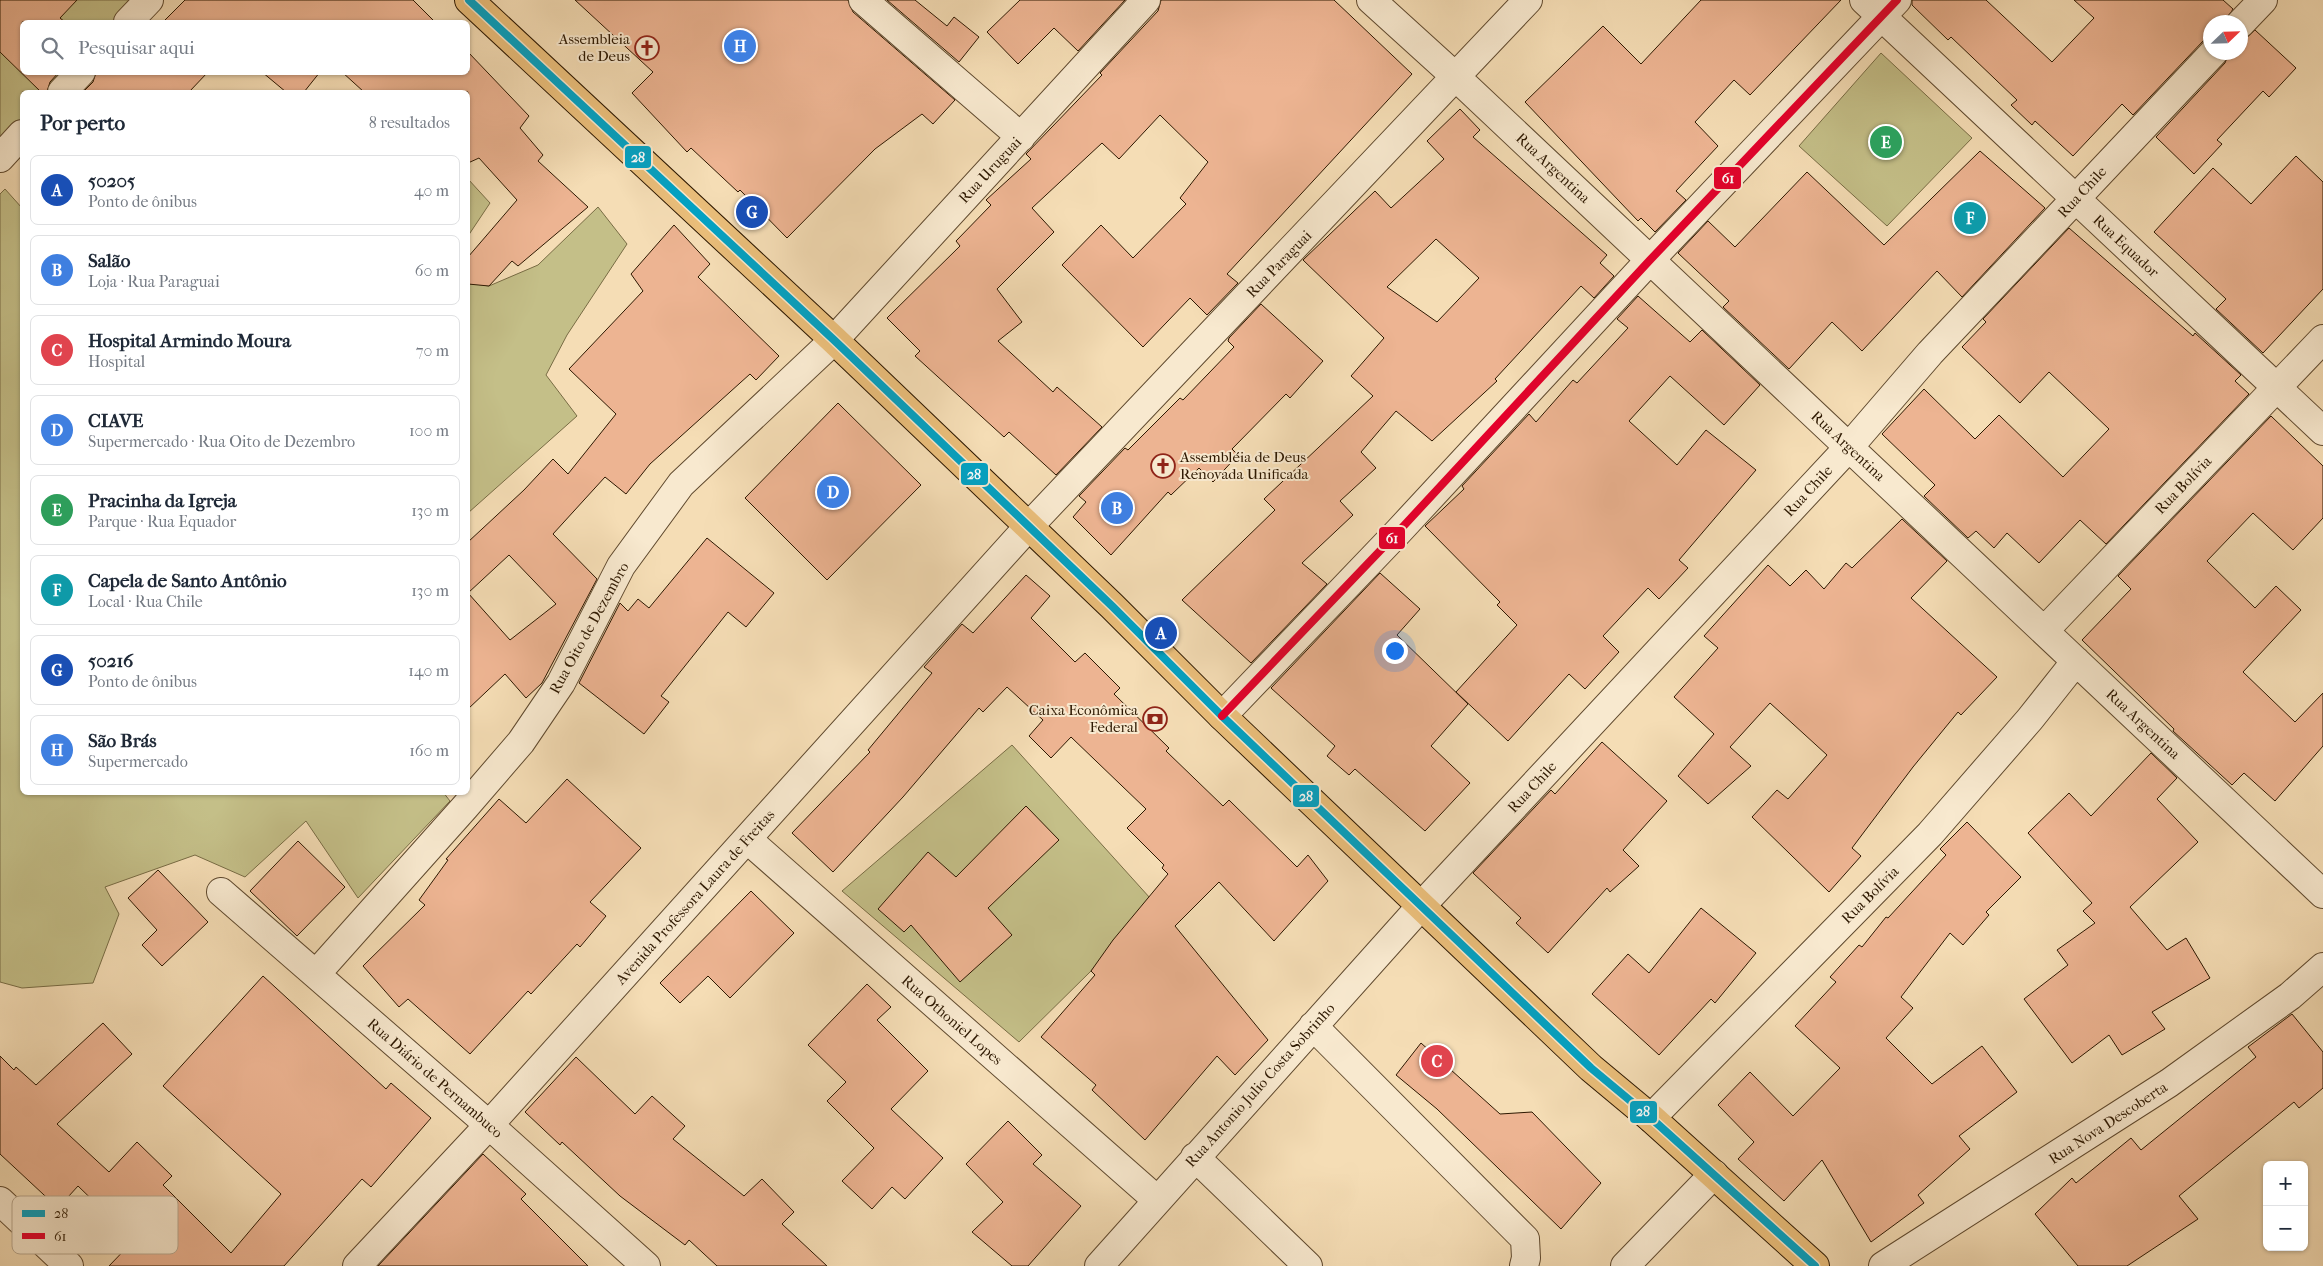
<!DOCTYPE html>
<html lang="pt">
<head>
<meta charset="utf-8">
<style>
	:root { --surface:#fff; --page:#f2f2f3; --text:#1f2937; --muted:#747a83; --line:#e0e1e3; --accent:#0b8043 }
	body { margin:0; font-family:"IM FELL French Canon",serif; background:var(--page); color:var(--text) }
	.controls { position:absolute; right:15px; bottom:15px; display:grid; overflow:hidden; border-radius:8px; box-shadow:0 1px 4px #0004 }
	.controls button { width:45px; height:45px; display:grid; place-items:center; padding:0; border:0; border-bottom:1px solid var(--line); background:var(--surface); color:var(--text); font:25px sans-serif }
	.compass { position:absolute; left:2203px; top:15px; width:45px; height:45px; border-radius:50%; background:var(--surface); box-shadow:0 1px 4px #0004; rotate:67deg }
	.you { position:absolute; left:1394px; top:650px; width:18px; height:18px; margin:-12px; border:4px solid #fff; border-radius:50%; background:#1a73e8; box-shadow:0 0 0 8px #1a73e833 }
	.badge { display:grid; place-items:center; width:32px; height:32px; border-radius:50%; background:var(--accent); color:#fff; font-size:16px; font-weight:700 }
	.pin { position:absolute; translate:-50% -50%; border:2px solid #fff; box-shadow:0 1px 5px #0006 }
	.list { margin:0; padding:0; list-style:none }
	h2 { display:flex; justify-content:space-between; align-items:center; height:65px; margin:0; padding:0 20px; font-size:21px }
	h2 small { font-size:16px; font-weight:400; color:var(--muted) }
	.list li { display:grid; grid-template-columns:32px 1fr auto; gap:15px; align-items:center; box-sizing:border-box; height:70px; margin:0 10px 10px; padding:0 10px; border:1px solid var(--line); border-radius:8px }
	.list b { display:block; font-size:19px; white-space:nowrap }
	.list p { margin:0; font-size:16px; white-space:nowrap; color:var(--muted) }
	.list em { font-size:16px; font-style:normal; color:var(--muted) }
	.icon { flex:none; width:28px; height:28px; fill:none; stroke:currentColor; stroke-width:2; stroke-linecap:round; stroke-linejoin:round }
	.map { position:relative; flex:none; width:2323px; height:1266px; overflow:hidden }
	.search { position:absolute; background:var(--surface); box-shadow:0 1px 4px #0004; left:20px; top:20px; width:450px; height:55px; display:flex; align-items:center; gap:12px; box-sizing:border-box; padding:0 18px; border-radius:8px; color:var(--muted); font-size:19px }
	.panel { position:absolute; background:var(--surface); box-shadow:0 1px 4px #0004; left:20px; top:90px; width:450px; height:705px; border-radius:8px }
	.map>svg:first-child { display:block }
</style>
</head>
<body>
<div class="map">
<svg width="2323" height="1266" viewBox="0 0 2323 1266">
	<rect width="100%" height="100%" fill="#f5ddb5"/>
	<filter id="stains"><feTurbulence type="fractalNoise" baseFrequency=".004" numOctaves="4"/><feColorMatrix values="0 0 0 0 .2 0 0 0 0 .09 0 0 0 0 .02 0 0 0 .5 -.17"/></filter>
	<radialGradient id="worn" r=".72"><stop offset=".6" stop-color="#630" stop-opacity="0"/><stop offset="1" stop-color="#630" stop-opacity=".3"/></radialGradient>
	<path fill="#c4bf88" stroke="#786c44" d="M 0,0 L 136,0 L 114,22 L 22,22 L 22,72 L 66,73 L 47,92 L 22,92 L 22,118 L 0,142 Z
		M 1881,53 L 1972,138 L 1887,226 L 1799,146 Z
		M 468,179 L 490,203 L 468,236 Z
		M 5,189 L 22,208 L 22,792 L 443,792 L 450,801 L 358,898 L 306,821 L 245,877 L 195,855 L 105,887 L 119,914 L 93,983 L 22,988 L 0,982 L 0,194 Z
		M 598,207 L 627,244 L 567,335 L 546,375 L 577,416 L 468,513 L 468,283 L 489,286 L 538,265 Z
		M 1012,745 L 1150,898 L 1091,971 L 1019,1042 L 842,891 Z"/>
	<path fill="#edb492" stroke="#2d1801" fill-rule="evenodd" d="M 0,0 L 77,0 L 60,18 L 65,22 L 22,22 L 22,72 L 59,72 L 50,82 L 47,92 L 41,92 L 0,52 Z
		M 185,0 L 413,0 L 435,22 L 163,22 Z
		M 575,0 L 848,0 L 853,12 L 955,100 L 933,124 L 922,114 L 875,149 L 787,238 L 740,190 L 738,192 L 691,148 L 687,152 L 632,93 L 653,72 Z
		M 887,0 L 915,0 L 947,26 L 954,17 L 979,37 L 959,62 Z
		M 1020,0 L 1125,0 L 1078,51 L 1054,28 L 1018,64 L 987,32 Z
		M 1161,0 L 1334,0 L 1412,74 L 1227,274 L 1238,283 L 1207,315 L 1190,298 L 1143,347 L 1062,265 L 1101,225 L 1133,258 L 1186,204 L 1180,198 L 1208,162 L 1160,115 L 1119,159 L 1102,143 L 1032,208 L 1054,232 L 997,289 L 1022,322 L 998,341 L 1053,392 L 1057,387 L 1102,427 L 1056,475 L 1009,432 L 1004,437 L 915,356 L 920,351 L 887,318 L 960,246 L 956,241 L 991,205 L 986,200 L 1031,159 L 1026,154 L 1102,75 L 1100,73 L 1158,11 Z
		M 1701,0 L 1841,0 L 1750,95 L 1734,80 L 1695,122 L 1718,146 L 1676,191 L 1686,200 L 1655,232 L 1641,218 L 1638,221 L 1525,102 L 1603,26 L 1641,64 Z
		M 1912,0 L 1986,0 L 2052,62 L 2094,18 L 2074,0 L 2223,0 L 2233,9 L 2225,22 L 2210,22 L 2210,37 L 2203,41 L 2133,115 L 2122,104 L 2073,156 L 2035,121 L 2032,125 L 2011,105 L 2017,100 L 1951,37 L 1948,40 L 1912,5 Z
		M 2255,30 L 2296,68 L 2269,97 L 2263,91 L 2217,140 L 2222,144 L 2194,174 L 2156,137 L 2225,63 L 2229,52 L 2240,52 L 2240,39 L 2245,39 Z
		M 468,52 L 529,116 L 520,128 L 543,155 L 538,161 L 588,207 L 518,266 L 512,261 L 489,286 L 468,284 L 468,257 L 517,200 L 479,158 L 468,163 L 468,92 L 364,92 L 342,72 L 468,72 Z
		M 96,72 L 208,72 L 189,92 L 83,92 L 93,82 Z
		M 262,72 L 320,72 L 304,92 L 286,92 Z
		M 1460,109 L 1480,130 L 1473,137 L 1607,255 L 1600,263 L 1614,276 L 1594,298 L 1581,286 L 1495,379 L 1497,381 L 1432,441 L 1396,411 L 1361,452 L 1376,468 L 1340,501 L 1353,515 L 1302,563 L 1327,584 L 1251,663 L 1182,600 L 1275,510 L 1264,499 L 1373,396 L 1351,376 L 1384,338 L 1303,260 L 1375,191 L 1391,208 L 1444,159 L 1427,141 ZM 1436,239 L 1479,278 L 1437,322 L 1387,287 Z
		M 1980,151 L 2045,208 L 1962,297 L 1937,271 L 1862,351 L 1832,322 L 1789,369 L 1723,307 L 1729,301 L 1678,253 L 1708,221 L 1735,247 L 1807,172 L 1884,245 Z
		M 2296,156 L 2323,182 L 2323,289 L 2263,353 L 2216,309 L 2226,299 L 2154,232 L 2213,168 L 2251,204 Z
		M 674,225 L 710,264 L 698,277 L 779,356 L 756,380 L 750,374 L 650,464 L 626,494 L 605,477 L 553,534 L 597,579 L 542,683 L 526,698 L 505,674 L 468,709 L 468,593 L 510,640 L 556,604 L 509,555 L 468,593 L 468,542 L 524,490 L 553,459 L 568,474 L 616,414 L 569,369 L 643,291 L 631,274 Z
		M 2069,228 L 2193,336 L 2195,333 L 2241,375 L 2235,381 L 2249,394 L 2106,544 L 2080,520 L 2039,563 L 2007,533 L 1994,548 L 1976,531 L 1968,538 L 1924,496 L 1935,485 L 1882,434 L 1924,389 L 1975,439 L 1999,415 L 2063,477 L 2109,429 L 2049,372 L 2020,403 L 1962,347 L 1986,322 L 1983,319 Z
		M 1638,296 L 1690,342 L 1702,330 L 1760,385 L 1724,425 L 1670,376 L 1629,421 L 1677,465 L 1706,430 L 1756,470 L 1679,560 L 1688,568 L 1659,599 L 1648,588 L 1603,636 L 1619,652 L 1585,689 L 1569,674 L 1508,741 L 1456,692 L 1517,625 L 1497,605 L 1500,602 L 1425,526 L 1464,489 L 1462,486 L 1529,414 L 1536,422 L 1573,380 L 1577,383 L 1628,328 L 1617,319 Z
		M 1261,304 L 1323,361 L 1290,398 L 1286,394 L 1232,449 L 1238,455 L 1213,482 L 1199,468 L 1171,495 L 1168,492 L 1111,555 L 1073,517 L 1086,502 L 1079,496 L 1125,448 L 1128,450 L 1180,398 L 1183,400 L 1234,347 L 1228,341 L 1229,338 Z
		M 838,403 L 921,485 L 827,580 L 745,498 Z
		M 2271,416 L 2323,466 L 2323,518 L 2293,550 L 2253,513 L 2207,561 L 2255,608 L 2276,586 L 2301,610 L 2243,672 L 2295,722 L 2323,693 L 2323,746 L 2275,801 L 2244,773 L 2232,785 L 2173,731 L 2174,729 L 2082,640 L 2131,589 L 2118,576 Z
		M 1902,519 L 1947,561 L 1911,598 L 1997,677 L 1961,715 L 1958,712 L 1913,767 L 1852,848 L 1861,856 L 1829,892 L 1752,817 L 1777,790 L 1788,799 L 1827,755 L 1770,703 L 1730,747 L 1751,766 L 1708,804 L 1678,776 L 1714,734 L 1674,697 L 1718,648 L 1704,636 L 1768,565 L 1790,586 L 1806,570 L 1824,589 L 1846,563 L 1852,568 Z
		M 707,538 L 774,593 L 746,627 L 728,612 L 661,696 L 669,702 L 644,734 L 579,683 L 620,603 L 628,611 L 638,599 L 649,608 Z
		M 1380,573 L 1420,609 L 1397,635 L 1468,704 L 1431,746 L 1470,783 L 1425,831 L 1355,769 L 1349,775 L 1327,756 L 1335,746 L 1271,688 Z
		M 1026,575 L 1050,596 L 1031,618 L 1075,662 L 1085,653 L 1120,688 L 1114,694 L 1169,748 L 1166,751 L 1223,806 L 1229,800 L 1297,867 L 1308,855 L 1328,881 L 1274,941 L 1219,882 L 1175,926 L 1268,1040 L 1235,1075 L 1217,1056 L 1145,1140 L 1092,1090 L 1096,1085 L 1041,1037 L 1095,975 L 1091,971 L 1113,940 L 1168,874 L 1162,868 L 1164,865 L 1127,828 L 1146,809 L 1071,737 L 1051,758 L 1029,736 L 1043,720 L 1007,687 L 983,712 L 979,708 L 903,797 L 833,872 L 792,833 L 870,752 L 868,750 L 932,673 L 924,667 L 962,624 L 973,633 Z
		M 1602,742 L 1667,801 L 1623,850 L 1639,866 L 1610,892 L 1607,888 L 1548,953 L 1516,923 L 1521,918 L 1473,873 L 1551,790 L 1555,794 Z
		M 2151,753 L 2177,778 L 2157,799 L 2198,842 L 2130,907 L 2167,950 L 2186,938 L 2210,978 L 2152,1012 L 2165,1029 L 2122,1055 L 2109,1035 L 2072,1063 L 2024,999 L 2068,965 L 2057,950 L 2095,923 L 2083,911 L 2092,903 L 2028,833 L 2069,793 L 2091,816 Z
		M 567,779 L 641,848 L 590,902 L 606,916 L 580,947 L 577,944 L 531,994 L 528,991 L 470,1054 L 408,999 L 399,1007 L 363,966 L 425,905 L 419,900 L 448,860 L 446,859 L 499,799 L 526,823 Z
		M 1026,806 L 1059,840 L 988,908 L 1012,935 L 960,982 L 911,925 L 904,932 L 878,909 L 928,852 L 956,877 Z
		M 1967,822 L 2021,877 L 1986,912 L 1989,915 L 1963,945 L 1950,933 L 1901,997 L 1913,1008 L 1886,1038 L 1932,1084 L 1982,1046 L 2017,1092 L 1959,1136 L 1970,1149 L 1918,1195 L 1924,1203 L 1871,1242 L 1822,1160 L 1784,1201 L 1738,1159 L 1754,1142 L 1718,1105 L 1750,1072 L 1793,1116 L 1840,1068 L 1795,1026 L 1836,982 L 1830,977 L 1859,945 L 1862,947 L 1886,917 L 1888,918 L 1946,855 L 1940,849 Z
		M 298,841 L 345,887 L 297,936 L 250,891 Z
		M 158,870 L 208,922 L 162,966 L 142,945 L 157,930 L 128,898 Z
		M 751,891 L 794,933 L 730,998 L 708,976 L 680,1003 L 660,983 Z
		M 1701,908 L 1756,953 L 1715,1003 L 1711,999 L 1659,1055 L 1592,994 L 1628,954 L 1649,973 Z
		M 263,976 L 386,1089 L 391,1083 L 431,1118 L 371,1187 L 362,1179 L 284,1266 L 109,1266 L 134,1240 L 78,1186 L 58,1208 L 0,1154 L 0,1056 L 14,1070 L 16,1067 L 36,1085 L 103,1023 L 132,1054 L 57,1124 L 109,1172 L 137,1142 L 172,1176 L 163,1185 L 231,1253 L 281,1194 L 163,1086 Z
		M 867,984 L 891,1007 L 877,1020 L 928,1071 L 891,1109 L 943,1158 L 905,1199 L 892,1187 L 872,1209 L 842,1181 L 874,1148 L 827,1101 L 846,1082 L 808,1045 Z
		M 2292,1014 L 2323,1052 L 2323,1088 L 2299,1108 L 2294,1102 L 2179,1196 L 2198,1219 L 2127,1266 L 2078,1266 L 2035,1214 L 2072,1178 L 2076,1183 L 2131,1138 L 2141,1150 L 2256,1057 L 2248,1047 Z
		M 1421,1043 L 1500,1114 L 1532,1112 L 1601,1183 L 1561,1229 L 1437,1109 L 1396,1075 Z
		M 576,1057 L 635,1114 L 652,1096 L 685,1126 L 673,1139 L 744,1196 L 762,1179 L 794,1212 L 782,1224 L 827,1266 L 717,1266 L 689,1240 L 685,1245 L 620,1196 L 562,1142 L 560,1145 L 525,1112 Z
		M 1008,1121 L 1042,1155 L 1033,1164 L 1081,1206 L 1028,1266 L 1012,1266 L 972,1232 L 1003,1202 L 966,1164 Z
		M 483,1154 L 526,1194 L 521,1199 L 588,1266 L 378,1266 Z"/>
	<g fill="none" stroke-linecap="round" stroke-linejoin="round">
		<g stroke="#5f492e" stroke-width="30">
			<path id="minor" d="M 863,0 L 1021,137
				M 1371,0 L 1457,78 L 2323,894
				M 1864,0 L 2323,431
				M 128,22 L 149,0
				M 2240,24 L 2263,0
				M 62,92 L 81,72
				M 0,158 L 22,134
				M 2044,631 L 2323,339
				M 1222,716 L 1398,532 L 1650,260 L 1897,0
				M 747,839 L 1157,1200
				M 221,892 L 489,1125 L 646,1266
				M 316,974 L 465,807 L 521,742 L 561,683 L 621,566 L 681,484 L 834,340 L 1146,0
				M 1313,1026 L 1525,1239 L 1526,1258 L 1524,1266
				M 1651,1118 L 1930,834 L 2030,719 L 2076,661
				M 1195,1157 L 1308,1266
				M 0,1201 L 69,1266
				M 357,1266 L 489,1125 L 1029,526 L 1528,0
				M 1099,1266 L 1422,905 L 1849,447 L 1930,353 L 2214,52
				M 1625,1266 L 1714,1174
				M 1883,1266 L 2169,1083 L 2290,996 L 2323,967"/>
		</g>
		<g stroke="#2d1801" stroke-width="30">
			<path id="major" d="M 469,0 L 834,340 L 1112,606 L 1222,716 L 1591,1068 L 1651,1118 L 1815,1266"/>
		</g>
		<use href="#minor" stroke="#f8e9cf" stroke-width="28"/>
		<use href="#major" stroke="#eabe7a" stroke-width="28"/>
		<g stroke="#f8e9cf" stroke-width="11">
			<path id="bus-1" d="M 469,0 L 834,340 L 1112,606 L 1222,716 L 1591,1068 L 1651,1118 L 1815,1266"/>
		</g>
		<g stroke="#f8e9cf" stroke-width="11">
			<path id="bus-2" d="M 1222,716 L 1398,532 L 1650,260 L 1897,0"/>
		</g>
		<use href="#bus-1" stroke="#02a2c4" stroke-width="8"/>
		<use href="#bus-2" stroke="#e4002b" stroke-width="8"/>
	</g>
	<defs>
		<g id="church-ring" transform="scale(1.25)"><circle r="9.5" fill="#f8e9cf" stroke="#8f2418" stroke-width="1.5"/><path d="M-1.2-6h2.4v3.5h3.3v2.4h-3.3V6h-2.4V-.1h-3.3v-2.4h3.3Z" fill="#8f2418"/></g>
		<g id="bank-ring" transform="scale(1.25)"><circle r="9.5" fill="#f8e9cf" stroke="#8f2418" stroke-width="1.5"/><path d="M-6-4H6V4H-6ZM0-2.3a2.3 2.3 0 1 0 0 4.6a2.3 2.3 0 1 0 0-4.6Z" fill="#8f2418"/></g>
	</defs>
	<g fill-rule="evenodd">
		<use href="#church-ring" x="647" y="48"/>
		<use href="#church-ring" x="1163" y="466"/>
		<use href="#bank-ring" x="1155" y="719"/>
	</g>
	<g text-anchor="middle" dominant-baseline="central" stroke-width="4" stroke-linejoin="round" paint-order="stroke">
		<g font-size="15" fill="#2d1801" stroke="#f8e9cf" text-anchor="end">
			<text x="630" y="39">Assembleia<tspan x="630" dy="17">de Deus</tspan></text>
			<text x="1180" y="457" text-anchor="start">Assembléia de Deus<tspan x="1180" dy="17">Renovada Unificada</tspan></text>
			<text x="1138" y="710">Caixa Econômica<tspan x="1138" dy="17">Federal</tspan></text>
		</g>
		<g font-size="15" fill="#2d1801" stroke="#f8e9cf">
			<text transform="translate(1553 168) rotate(43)">Rua Argentina</text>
			<text transform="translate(990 170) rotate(-47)">Rua Uruguai</text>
			<text transform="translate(2082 192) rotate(-47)">Rua Chile</text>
			<text transform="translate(2126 246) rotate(43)">Rua Equador</text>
			<text transform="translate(1279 264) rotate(-46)">Rua Paraguai</text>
			<text transform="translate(1848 446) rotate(43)">Rua Argentina</text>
			<text transform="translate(2183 485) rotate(-46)">Rua Bolívia</text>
			<text transform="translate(1808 491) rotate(-47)">Rua Chile</text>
			<text transform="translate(589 628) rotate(-61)">Rua Oito de Dezembro</text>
			<text transform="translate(2143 724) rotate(43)">Rua Argentina</text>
			<text transform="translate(1532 787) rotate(-47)">Rua Chile</text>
			<text transform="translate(1870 895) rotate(-45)">Rua Bolívia</text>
			<text transform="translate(695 897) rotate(-48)">Avenida Professora Laura de Freitas</text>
			<text transform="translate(952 1020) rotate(41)">Rua Othoniel Lopes</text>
			<text transform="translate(435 1078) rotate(41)">Rua Diário de Pernambuco</text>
			<text transform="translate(1260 1085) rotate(-48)">Rua Antonio Julio Costa Sobrinho</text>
			<text transform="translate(2108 1123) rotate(-33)">Rua Nova Descoberta</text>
		</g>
	</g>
	<rect x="12" y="1196" width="166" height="58" rx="8" fill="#f8e9cf" stroke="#bbaa91" stroke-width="1"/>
	<rect x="22" y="1210" width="23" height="7" fill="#02a2c4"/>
	<rect x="22" y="1233" width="23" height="6" fill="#e4002b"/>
	<g font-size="14" fill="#2d1801">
		<text x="54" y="1218">28</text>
		<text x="54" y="1241">61</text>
	</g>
	<g stroke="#f8e9cf" stroke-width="2">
		<rect x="624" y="145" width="28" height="24" rx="5" fill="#02a2c4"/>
		<rect x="1713" y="166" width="29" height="24" rx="5" fill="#e4002b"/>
		<rect x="960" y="462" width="29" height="24" rx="5" fill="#02a2c4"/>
		<rect x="1378" y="526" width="28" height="24" rx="5" fill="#e4002b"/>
		<rect x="1292" y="784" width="28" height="24" rx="5" fill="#02a2c4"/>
		<rect x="1629" y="1100" width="29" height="24" rx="5" fill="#02a2c4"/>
	</g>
	<g font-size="14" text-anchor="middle" font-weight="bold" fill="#fff">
		<text x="638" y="162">28</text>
		<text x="1728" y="183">61</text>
		<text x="974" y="479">28</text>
		<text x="1392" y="543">61</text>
		<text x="1306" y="801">28</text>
		<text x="1643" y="1116">28</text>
	</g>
	<rect width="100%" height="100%" filter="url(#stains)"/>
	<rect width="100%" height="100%" fill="url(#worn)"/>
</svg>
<div class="controls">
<button>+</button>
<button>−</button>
</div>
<svg class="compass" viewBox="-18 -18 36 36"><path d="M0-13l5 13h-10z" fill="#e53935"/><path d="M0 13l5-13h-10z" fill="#747a83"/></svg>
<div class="you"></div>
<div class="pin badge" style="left:1161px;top:633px;background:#1a4fb4">A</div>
<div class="pin badge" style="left:1117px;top:508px;background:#3f7fe0">B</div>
<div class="pin badge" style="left:1437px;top:1061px;background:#e0444e">C</div>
<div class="pin badge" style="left:833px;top:492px;background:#3f7fe0">D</div>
<div class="pin badge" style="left:1886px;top:142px;background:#2e9e5b">E</div>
<div class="pin badge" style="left:1970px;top:218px;background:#0f9aa8">F</div>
<div class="pin badge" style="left:752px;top:212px;background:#1a4fb4">G</div>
<div class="pin badge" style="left:740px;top:46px;background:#3f7fe0">H</div>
<div class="search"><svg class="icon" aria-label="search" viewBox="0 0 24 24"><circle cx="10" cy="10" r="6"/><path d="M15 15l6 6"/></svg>Pesquisar aqui</div>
<section class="panel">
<h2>Por perto<small>8 resultados</small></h2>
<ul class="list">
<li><span class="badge" style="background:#1a4fb4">A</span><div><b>50205</b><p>Ponto de ônibus</p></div><em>40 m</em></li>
<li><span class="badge" style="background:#3f7fe0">B</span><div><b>Salão</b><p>Loja · Rua Paraguai</p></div><em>60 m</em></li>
<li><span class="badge" style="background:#e0444e">C</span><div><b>Hospital Armindo Moura</b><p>Hospital</p></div><em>70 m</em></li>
<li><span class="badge" style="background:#3f7fe0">D</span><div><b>CIAVE</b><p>Supermercado · Rua Oito de Dezembro</p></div><em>100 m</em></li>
<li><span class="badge" style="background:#2e9e5b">E</span><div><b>Pracinha da Igreja</b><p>Parque · Rua Equador</p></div><em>130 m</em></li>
<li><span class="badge" style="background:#0f9aa8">F</span><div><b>Capela de Santo Antônio</b><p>Local · Rua Chile</p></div><em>130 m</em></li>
<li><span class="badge" style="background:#1a4fb4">G</span><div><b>50216</b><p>Ponto de ônibus</p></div><em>140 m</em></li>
<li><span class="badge" style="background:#3f7fe0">H</span><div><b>São Brás</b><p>Supermercado</p></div><em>160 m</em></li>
</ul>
</section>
</div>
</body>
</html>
